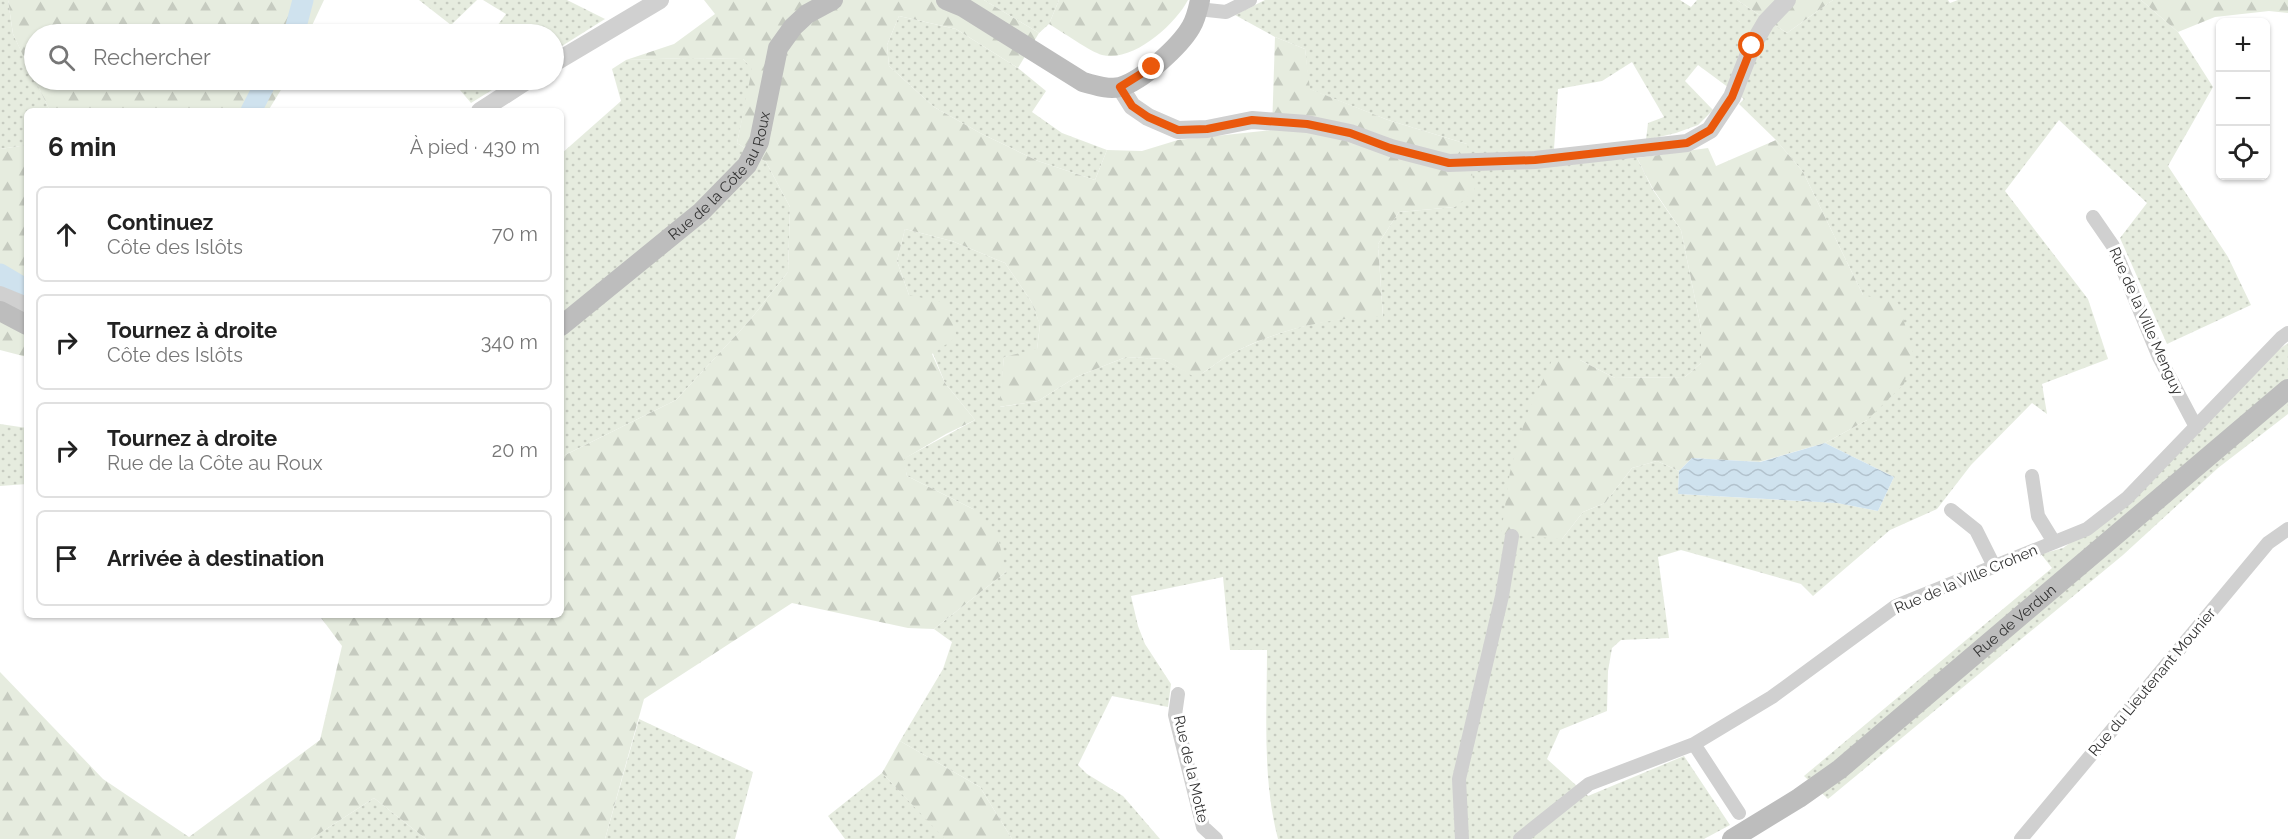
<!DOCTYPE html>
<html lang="fr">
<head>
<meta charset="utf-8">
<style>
	:root { --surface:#fff; --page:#f2f2f2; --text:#222; --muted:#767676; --line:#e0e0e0 }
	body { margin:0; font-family:Raleway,sans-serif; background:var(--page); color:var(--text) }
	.controls { position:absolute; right:18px; top:18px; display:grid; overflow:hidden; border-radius:9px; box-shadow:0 2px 4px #0004 }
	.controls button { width:54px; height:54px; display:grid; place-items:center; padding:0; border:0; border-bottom:2px solid var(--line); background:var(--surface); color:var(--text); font:30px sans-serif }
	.stop { position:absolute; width:18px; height:18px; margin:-14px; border:4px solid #ea580c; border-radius:50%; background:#fff }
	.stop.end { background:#ea580c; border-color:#fff; box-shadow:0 2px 6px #0008 }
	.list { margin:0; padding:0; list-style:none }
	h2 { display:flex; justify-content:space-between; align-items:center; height:78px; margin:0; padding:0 24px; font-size:26px }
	h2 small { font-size:20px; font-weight:400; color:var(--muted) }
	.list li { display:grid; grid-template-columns:39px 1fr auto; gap:18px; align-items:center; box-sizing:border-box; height:96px; margin:0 12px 12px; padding:0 12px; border:2px solid var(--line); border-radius:9px }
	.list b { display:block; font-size:22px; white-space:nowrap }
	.list p { margin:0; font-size:20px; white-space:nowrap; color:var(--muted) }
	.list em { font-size:20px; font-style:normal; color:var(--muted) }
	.icon { flex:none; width:33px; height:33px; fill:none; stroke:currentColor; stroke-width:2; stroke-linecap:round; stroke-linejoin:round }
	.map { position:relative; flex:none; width:2288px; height:839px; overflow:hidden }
	.search { position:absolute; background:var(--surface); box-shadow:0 2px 4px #0004; left:24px; top:24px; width:540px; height:66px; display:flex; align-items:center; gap:15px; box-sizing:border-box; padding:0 21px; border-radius:33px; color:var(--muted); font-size:22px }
	.panel { position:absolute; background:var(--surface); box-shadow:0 2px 4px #0004; left:24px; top:108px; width:540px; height:510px; border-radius:9px }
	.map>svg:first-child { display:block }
</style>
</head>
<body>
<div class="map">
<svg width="2288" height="839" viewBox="0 0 2288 839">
	<defs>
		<pattern id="grass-dots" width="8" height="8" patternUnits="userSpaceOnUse" patternTransform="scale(1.5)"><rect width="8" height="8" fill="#e6ecdf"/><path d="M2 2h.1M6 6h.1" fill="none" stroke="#c6cbc0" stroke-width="1.8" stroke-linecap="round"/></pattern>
		<pattern id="forest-firs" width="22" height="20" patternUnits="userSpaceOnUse" patternTransform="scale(1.5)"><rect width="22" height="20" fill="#e6ecdf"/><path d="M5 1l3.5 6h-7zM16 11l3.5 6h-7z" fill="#c6cbc0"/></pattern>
		<pattern id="water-waves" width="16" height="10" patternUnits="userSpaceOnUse" patternTransform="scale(1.5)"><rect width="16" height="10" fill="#cfe2ee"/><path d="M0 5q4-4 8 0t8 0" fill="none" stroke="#b2c2cd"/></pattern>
	</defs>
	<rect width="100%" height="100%" fill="#fff"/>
	<path fill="url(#grass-dots)" fill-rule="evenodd" d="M 0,0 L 8,0 L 13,34 L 50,111 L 27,111 L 27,145 L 0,149 Z
		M 419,0 L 477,0 L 451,25 Z
		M 483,0 L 567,0 L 605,19 L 554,51 L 554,34 L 491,34 L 506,14 Z
		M 984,0 L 1059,0 L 1049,24 L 1039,33 Z
		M 1265,0 L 1680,0 L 1691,7 L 1697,0 L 1737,0 L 1787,33 L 1833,0 L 1948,0 L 1950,3 L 1958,0 L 2141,0 L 2178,32 L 2213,87 L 2168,166 L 2228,257 L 2251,305 L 2167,344 L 2120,238 L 2147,203 L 2059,120 L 2005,191 L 2088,299 L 2108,359 L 2042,384 L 2047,414 L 2032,403 L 1971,465 L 1937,509 L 1890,530 L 1813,596 L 1801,584 L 1681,550 L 1658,557 L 1669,638 L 1621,640 L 1612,648 L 1608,671 L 1607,711 L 1560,730 L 1547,759 L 1588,796 L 1684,756 L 1730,825 L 1704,839 L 1278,839 C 1262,778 1267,713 1267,650 L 1230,650 L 1223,577 L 1131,596 L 1138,626 L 1145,644 L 1171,684 L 1168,707 L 1112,696 L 1078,765 L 1087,774 L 1123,796 L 1160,839 L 1012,839 L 980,787 L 900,741 L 943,669 L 952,642 L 934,629 L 1006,572 L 973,509 L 907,476 L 903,459 L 975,420 L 945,383 L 909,295 L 897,261 L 905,229 L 952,241 L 1005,263 L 1031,301 L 1040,324 L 1037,350 L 1004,357 L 1000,407 L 1038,401 L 1076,377 L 1126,357 L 1163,359 L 1196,377 C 1208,370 1219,361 1231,354 C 1276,330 1332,316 1383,316 L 1378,244 L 1399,212 L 1455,207 L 1467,144 L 1388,120 L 1309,89 L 1305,49 L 1275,37 L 1235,15 ZM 1632,62 L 1664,117 L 1648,123 L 1646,140 L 1676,133 L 1698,125 L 1713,110 L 1685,81 L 1698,65 L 1744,99 L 1739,104 L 1776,140 L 1803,172 L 1863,295 L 1867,420 L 1825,443 L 1894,477 L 1878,511 L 1837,503 L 1678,494 L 1679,471 L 1657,461 L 1632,468 L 1605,503 L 1583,512 L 1562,539 L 1580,360 L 1615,378 L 1685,377 L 1701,363 L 1701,328 L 1681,230 L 1653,190 L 1637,158 L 1553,164 L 1558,89 L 1602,81 Z
		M 899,16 L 956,29 L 1018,68 L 1046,91 L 1032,112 L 1062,133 L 1107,150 L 1095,180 L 1038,161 L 982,134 L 934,107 L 889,66 L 887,45 Z
		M 689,58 L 743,59 L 753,69 L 737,143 L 766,162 L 790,207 L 788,272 L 750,320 L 676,400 L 561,457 L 561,154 L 621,101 L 612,69 L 626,60 Z
		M 457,80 L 508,80 L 471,103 L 454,83 Z
		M 2288,343 L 2288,414 L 2218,468 L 2123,555 L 1828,799 L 1804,776 L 2052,568 L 2041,554 L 2063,548 L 2133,498 L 2275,352 Z
		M 0,424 L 27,428 L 27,484 L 0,486 Z
		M 639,719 L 753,772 L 735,839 L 605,839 Z
		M 882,773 L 944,837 L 945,839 L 845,839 L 828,816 Z
		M 374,798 L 426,839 L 311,839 Z"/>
	<path fill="url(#forest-firs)" d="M 8,0 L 324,0 L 308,34 L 34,34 L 34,79 L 13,34 Z
		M 704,0 L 984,0 L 1039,33 L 1018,68 L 956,29 L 899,16 L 887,45 L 889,66 L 934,107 L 982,134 L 1038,161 L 1095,180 L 1107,150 L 1142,151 L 1178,140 L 1272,130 L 1275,37 L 1305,49 L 1310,89 L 1388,120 L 1467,144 L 1475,191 L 1455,207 L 1399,212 L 1378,244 L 1383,317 C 1332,316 1276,330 1231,354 C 1219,361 1207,370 1196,378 L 1163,359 L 1126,357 L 1076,377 L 1038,401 L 999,407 L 1004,357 L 1037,349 L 1040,325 L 1031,301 L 1005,263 L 952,241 L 905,229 L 897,261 L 909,295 L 946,303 L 957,337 L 932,354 L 945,383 L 975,420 L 946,434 L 904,459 L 907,476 L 973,509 L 997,533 L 1006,572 L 934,629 L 908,628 L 792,603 L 644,699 L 605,839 L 426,839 L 374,798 L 311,839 L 0,839 L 0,672 L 103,779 L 189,837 L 320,740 L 342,646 L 319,615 L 561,615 L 561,457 L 676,400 L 750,320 L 788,272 L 790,207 L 766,162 L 737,143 L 752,69 L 743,59 L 689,58 L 626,60 L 674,44 L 715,14 Z
		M 1059,0 L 1188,0 C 1175,25 1132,63 1102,55 C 1091,52 1061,31 1049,24 Z
		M 1737,0 L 1833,0 L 1787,33 Z
		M 2141,0 L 2288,0 L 2288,13 L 2269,11 L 2215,17 L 2178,32 Z
		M 35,80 L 287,80 L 268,111 L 50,111 Z
		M 1776,140 L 1803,172 L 1863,295 L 1898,303 L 1913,350 L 1904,384 L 1867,420 L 1825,443 L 1759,462 L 1692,458 L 1679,471 L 1657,461 L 1632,468 L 1605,503 L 1583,512 L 1562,539 L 1501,534 L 1510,472 L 1526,416 L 1553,358 L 1580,360 L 1615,378 L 1685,377 L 1701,363 L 1701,328 L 1681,230 L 1653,189 L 1637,158 L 1708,148 L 1716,166 Z
		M 27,145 L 27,297 L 0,283 L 0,149 Z
		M 0,320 L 27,333 L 27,357 L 0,350 Z
		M 900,741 L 980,787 L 1012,839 L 945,839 L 882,773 Z"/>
	<path fill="url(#water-waves)" d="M 1825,443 L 1894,477 L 1878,511 L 1837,503 L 1678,494 L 1679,471 L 1692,458 L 1760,462 Z"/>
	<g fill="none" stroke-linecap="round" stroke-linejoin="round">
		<path stroke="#cfe2ee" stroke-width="21" d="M 294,34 L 303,0
			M 251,111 L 267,80
			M 0,274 L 27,290"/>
		<path stroke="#d0d0d0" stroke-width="14" d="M 1198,9 L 1226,12 L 1250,0
			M 2093,217 L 2113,246 L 2159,357 L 2196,427
			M 2032,476 L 2038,516 L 2054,542
			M 1951,510 L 1976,530 L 1994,566
			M 1178,694 L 1175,715 L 1203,827 L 1216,839
			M 1694,744 L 1739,813
			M 1462,839 L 1459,779 L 1502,596 L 1512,536
			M 1520,839 L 1589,784 L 1694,744 L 1772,697 L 1896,606 L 2087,529 L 2127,498 L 2281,338 L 2288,333
			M 2021,839 L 2268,543 L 2288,529"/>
		<path stroke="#d0d0d0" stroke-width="18" d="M 554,63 L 660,0
			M 1120,87 L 1132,106 L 1148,117 L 1178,130 L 1207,129 L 1252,120 L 1307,124 L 1350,133 L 1391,148 L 1449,163 L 1535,160 L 1687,143 L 1710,130 L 1732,97 L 1752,46 L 1766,22 L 1787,0
			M 480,111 L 528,80
			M 0,295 L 27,306"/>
		<g stroke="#bdbdbd" stroke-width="20">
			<path d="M 946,0 L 963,7 L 1083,82 C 1095,85 1108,90 1120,87 C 1142,81 1180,46 1191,27 C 1196,19 1198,9 1200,0"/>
			<path d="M 0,311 L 27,325"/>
			<path id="s1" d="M 561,326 L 701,212 L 747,165 L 759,142 L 778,48 L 793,27 L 807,14 L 833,0"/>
			<path id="s2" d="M 1732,839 L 1799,798 L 1840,769 L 2288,389"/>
		</g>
	</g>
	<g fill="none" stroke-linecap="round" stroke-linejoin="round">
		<path stroke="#ea580c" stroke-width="8" d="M 1152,67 L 1120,87 L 1132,106 L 1148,117 L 1178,130 L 1207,129 L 1252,120 L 1307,124 L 1350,133 L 1390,148 L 1449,163 L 1535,160 L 1687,143 L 1710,130 L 1732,97 L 1752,46"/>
	</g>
	<g text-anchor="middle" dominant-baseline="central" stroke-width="6" stroke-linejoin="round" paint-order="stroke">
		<g font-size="15" fill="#333" stroke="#fff">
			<text stroke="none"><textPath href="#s1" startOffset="222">Rue de la Côte au Roux</textPath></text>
			<text transform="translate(2146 321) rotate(66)">Rue de la Ville Menguy</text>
			<text transform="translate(1966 579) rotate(-23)">Rue de la Ville Crohen</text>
			<text stroke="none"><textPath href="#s2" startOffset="358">Rue de Verdun</textPath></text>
			<text transform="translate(2152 682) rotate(-50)">Rue du Lieutenant Mounier</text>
			<text transform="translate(1191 769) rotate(77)">Rue de la Motte</text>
		</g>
	</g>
</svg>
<div class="controls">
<button>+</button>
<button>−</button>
<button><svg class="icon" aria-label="locate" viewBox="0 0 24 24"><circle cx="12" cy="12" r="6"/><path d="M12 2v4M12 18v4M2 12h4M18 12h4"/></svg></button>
</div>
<div class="stop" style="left:1752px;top:46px"></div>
<div class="stop end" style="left:1152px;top:67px"></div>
<div class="search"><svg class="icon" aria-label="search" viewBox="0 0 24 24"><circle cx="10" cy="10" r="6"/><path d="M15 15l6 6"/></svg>Rechercher</div>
<section class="panel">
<h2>6 min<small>À pied · 430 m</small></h2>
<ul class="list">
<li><svg class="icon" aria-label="ahead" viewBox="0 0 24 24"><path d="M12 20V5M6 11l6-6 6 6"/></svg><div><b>Continuez</b><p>Côte des Islôts</p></div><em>70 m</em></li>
<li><svg class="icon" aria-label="right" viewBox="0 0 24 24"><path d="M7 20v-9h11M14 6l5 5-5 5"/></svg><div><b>Tournez à droite</b><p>Côte des Islôts</p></div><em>340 m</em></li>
<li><svg class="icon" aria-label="right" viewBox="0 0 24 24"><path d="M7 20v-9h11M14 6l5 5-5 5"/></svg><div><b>Tournez à droite</b><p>Rue de la Côte au Roux</p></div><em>20 m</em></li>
<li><svg class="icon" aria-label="arrive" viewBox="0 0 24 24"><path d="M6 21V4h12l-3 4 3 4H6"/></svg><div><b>Arrivée à destination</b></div></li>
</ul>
</section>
</div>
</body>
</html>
